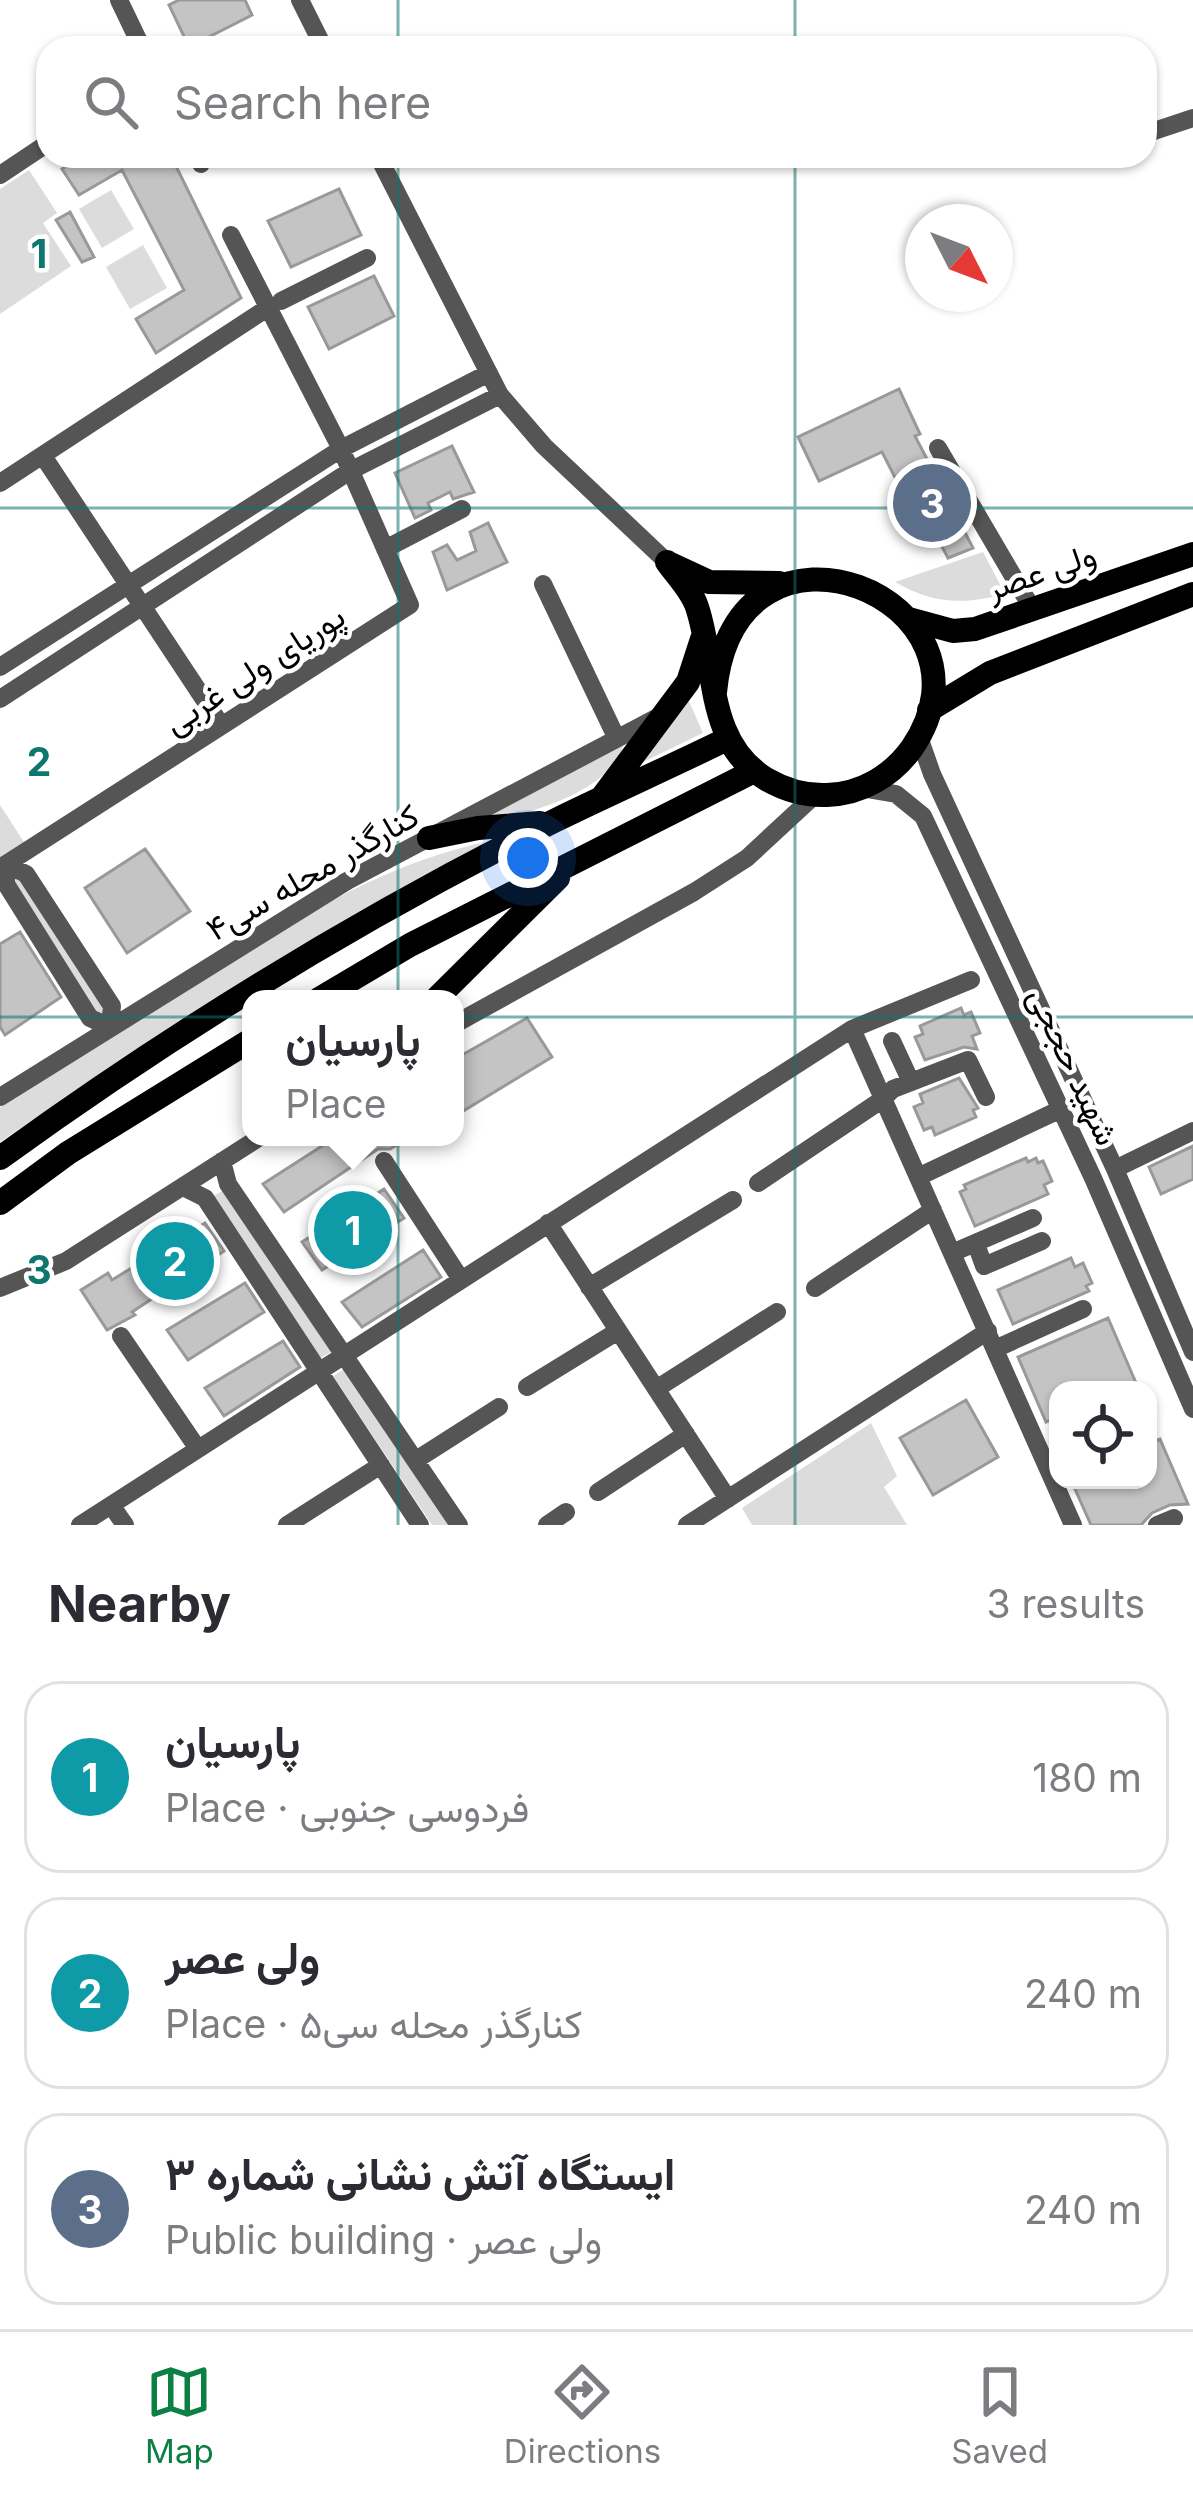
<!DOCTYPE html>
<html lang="en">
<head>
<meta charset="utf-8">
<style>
	:root { --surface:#fff; --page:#f2f2f3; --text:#2b2b33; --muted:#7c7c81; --line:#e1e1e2; --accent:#0b8043 }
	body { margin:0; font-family:Inter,Vazirmatn,sans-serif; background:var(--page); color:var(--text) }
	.controls { position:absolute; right:36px; bottom:36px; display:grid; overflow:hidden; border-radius:24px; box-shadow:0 3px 9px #0004 }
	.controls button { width:108px; height:108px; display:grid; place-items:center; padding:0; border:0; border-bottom:3px solid var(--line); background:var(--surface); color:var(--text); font:60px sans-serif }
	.compass { position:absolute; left:905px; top:204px; width:108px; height:108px; border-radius:50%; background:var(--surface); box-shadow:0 3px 9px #0004; rotate:132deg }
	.you { position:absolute; left:528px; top:858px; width:42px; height:42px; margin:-30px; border:9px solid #fff; border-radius:50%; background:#1a73e8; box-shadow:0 0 0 18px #1a73e833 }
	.badge { display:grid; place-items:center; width:78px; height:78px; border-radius:50%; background:var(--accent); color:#fff; font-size:39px; font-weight:700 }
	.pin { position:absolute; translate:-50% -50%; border:6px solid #fff; box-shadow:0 3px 12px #0006 }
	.popup { position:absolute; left:242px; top:990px; width:222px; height:156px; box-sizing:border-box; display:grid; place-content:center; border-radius:24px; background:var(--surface); filter:drop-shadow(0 3px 9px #0005); font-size:39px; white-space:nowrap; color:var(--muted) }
	.popup b { font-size:45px; color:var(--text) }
	.popup::after { content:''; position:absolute; left:50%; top:100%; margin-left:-24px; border:24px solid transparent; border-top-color:var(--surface) }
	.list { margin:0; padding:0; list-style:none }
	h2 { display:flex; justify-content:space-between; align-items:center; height:156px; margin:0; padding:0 48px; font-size:51px }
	h2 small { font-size:39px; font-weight:400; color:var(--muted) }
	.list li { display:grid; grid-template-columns:78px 1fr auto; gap:36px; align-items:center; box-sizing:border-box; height:192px; margin:0 24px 24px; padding:0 24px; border:3px solid var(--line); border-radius:36px }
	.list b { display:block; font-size:45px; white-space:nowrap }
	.list p { margin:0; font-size:39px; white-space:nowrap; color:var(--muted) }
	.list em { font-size:39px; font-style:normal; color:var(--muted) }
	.icon { flex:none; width:66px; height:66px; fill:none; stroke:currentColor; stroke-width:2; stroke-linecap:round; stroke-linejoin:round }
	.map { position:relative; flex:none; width:1193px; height:1525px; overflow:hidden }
	.search { position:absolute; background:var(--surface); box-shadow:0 3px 9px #0004; left:36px; right:36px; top:36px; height:132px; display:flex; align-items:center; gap:30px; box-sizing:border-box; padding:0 42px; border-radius:36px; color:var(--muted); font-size:45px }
	.sheet { height:804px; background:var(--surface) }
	nav { display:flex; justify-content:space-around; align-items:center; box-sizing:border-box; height:168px; border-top:3px solid var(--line); background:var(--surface); font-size:33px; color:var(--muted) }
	nav a { display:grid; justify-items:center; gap:6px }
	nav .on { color:var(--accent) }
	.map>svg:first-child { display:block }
</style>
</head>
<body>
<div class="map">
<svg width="1193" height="1525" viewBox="0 0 1193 1525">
	<rect width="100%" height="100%" fill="#fff"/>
	<path fill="#dcdcdc" d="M 29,170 L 57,213 L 43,223 L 71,266 L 0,314 L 0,189 Z
		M 111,190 L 134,229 L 102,248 L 79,209 Z
		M 143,245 L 167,288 L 130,309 L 106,267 Z
		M 983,552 L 1005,594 C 963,605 933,604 895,582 Z
		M 688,699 L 703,733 L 639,764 Z
		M 623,746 C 608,799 503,820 454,830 Z
		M 0,805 L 24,842 L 0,858 Z
		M 485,842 L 475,852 L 110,1067 L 0,1142 L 0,1107 C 68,1064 136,1021 203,978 C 293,921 380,865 485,842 Z
		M 11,873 L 20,877 L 107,1006 L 104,1021 L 92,1014 L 9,883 Z
		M 225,1189 L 331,1352 L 319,1359 L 210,1198 Z
		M 346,1368 L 449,1525 L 432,1525 L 333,1376 Z
		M 871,1423 L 897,1476 L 884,1487 L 907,1525 L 752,1525 L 742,1508 Z"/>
	<path fill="#c4c4c4" stroke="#999" stroke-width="3" d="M 179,0 L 245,0 L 252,15 L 189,47 L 169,5 Z
		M 81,156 L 171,156 L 241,298 L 156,353 L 136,319 L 184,290 L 122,170 L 79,195 L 62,169 Z
		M 339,189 L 361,235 L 291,267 L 268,221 Z
		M 70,212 L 94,257 L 82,262 L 56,220 Z
		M 374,276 L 394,316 L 329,349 L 308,307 Z
		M 899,389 L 920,434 L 915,436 L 973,548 L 948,558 L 921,507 L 906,499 L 882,452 L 819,481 L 798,437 Z
		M 452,446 L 474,492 L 453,499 L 450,492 L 428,503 L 431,510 L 415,518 L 395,473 Z
		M 488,523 L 507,562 L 447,590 L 433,552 L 447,545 L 457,560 L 476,551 L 470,532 Z
		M 145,849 L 190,911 L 127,953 L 85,888 Z
		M 20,932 L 61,997 L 5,1035 L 0,1027 L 0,944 Z
		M 961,1008 L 964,1015 L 971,1012 L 980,1033 L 972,1036 L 977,1049 L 964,1047 L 925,1060 L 915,1037 L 923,1034 L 920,1026 Z
		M 527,1018 L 552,1057 L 455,1116 L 455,1059 Z
		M 959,1078 L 978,1108 L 973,1110 L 976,1117 L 935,1135 L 932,1127 L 924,1130 L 914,1107 L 923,1103 L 920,1094 Z
		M 336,1137 L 410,1137 L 390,1149 L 378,1149 L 284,1212 L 263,1184 Z
		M 1193,1146 L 1193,1179 L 1161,1194 L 1149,1167 Z
		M 1026,1158 L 1028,1162 L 1036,1158 L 1038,1163 L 1043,1161 L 1052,1181 L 1044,1185 L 1048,1194 L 975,1226 L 960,1192 L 966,1189 L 964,1185 Z
		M 384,1189 L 404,1218 L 322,1270 L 302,1242 Z
		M 205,1223 L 224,1251 L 132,1312 L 135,1315 L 107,1330 L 81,1290 L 108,1273 L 112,1280 Z
		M 423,1250 L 441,1277 L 362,1327 L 342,1302 Z
		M 1071,1258 L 1075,1267 L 1083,1263 L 1092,1283 L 1086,1286 L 1089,1291 L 1013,1324 L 998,1290 Z
		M 245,1283 L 264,1312 L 188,1360 L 167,1330 Z
		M 1108,1318 L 1136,1383 L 1120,1390 L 1058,1390 L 1058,1417 L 1046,1422 L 1018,1357 Z
		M 283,1341 L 300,1367 L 224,1416 L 205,1388 Z
		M 966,1400 L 998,1457 L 933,1495 L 900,1438 Z
		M 1160,1439 L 1188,1504 L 1170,1505 L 1152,1513 L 1141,1525 L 1091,1525 L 1071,1480 L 1148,1480 L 1148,1444 Z"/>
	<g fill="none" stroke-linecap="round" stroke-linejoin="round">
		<path stroke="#555" stroke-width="18" d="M 119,0 L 142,48
			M 300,0 L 324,48
			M 1145,134 L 1193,118
			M 197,156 L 201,164
			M 378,156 L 500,395 L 544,446 L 667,562
			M 0,175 L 48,143
			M 281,301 L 367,258
			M 938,448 L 1033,610
			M 43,456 L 221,725
			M 0,483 L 269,307
			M 385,549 L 462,509
			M 543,584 L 617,739
			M 0,667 L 341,449 L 487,374
			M 0,699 L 350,471 L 500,395
			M 919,737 L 932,774 L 1115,1169 L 1193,1352
			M 861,788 L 896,794 L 923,816 L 1093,1178 L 1193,1409
			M 6,864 L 26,874 L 112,1006 L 110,1027 L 90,1018 L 6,884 Z
			M 0,868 L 410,605 L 341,449 L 231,235
			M 455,1024 L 694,892 L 747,858 L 815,795
			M 852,1029 L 1073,1525
			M 892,1041 L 911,1082
			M 0,1097 L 347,881 L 658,717
			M 222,1161 L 228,1184 L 459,1525
			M 384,1161 L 460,1278
			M 1115,1169 L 1193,1131
			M 918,1177 L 1061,1109
			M 758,1183 L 883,1099 L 893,1089 L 968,1060 L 986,1097
			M 183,1187 L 205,1198 L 420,1525
			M 548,1223 L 728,1499
			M 976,1244 L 984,1266 L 1042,1241
			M 952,1253 L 1033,1218
			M 589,1287 L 733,1200
			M 0,1288 L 66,1261 L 260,1137
			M 815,1288 L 933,1210
			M 121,1336 L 198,1449
			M 995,1349 L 1083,1309
			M 527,1387 L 618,1331
			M 656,1389 L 777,1312
			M 416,1460 L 499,1407
			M 598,1492 L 686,1434
			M 111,1505 L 125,1525
			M 80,1525 L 852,1029 L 971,980
			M 287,1525 L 381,1465
			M 547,1525 L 566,1512
			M 687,1525 L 988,1331
			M 1157,1525 L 1174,1518"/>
		<path stroke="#000" stroke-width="24" d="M 667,562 C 677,576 692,591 697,607 C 717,667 705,742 766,779 C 785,790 805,796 827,795 C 861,794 892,776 912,748 C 1012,601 735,484 715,692
			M 668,563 L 709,582 L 779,583
			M 909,619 L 953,631 L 975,629 L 1193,554
			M 929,710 L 990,673 L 1193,594
			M 603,796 L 688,682 L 702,639
			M 429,838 L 478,828 L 540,823
			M 319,999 L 410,945 L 754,771
			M 436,999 L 558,878
			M 0,1158 C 174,1032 362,917 554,821 C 611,793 670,767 727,739
			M 0,1203 L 68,1153 L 251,1040"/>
	</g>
	<path fill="none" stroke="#0f766e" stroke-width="3" stroke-opacity="0.55" d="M 398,0 L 398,48M 795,0 L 795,48M 398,156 L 398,1525M 795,156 L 795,1525M 0,508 L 1193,508M 0,1017 L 1193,1017"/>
	<g text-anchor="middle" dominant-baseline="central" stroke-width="9" stroke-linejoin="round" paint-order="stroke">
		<g font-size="33" fill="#000" stroke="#fff">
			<text transform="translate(1041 571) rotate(-19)">ولی عصر</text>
			<text transform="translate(254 669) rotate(-33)">پوریای ولی غربی</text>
			<text transform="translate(312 872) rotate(-30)">کنارگذر محله سی۴</text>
			<text transform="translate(1074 1066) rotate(65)">شهید حججی</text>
		</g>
	</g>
	<g font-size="39" text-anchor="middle" font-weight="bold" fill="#0f766e" stroke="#fff" stroke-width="9" stroke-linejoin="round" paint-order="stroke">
		<text x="39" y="268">1</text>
		<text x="39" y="776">2</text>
		<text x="39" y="1284">3</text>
	</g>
</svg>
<div class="controls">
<button><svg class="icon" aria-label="locate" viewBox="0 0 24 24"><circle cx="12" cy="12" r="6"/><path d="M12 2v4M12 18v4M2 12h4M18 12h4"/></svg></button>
</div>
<svg class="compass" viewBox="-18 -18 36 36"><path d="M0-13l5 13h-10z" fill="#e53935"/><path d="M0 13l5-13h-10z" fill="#7c7c81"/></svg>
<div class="you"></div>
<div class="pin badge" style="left:353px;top:1230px;background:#0f9aa8">1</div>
<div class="popup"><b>پارسیان</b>Place</div>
<div class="pin badge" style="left:175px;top:1261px;background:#0f9aa8">2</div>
<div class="pin badge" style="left:932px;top:503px;background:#5c6f8a">3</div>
<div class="search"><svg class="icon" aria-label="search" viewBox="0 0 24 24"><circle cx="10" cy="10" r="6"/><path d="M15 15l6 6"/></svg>Search here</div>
</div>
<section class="sheet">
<h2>Nearby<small>3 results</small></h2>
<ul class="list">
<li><span class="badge" style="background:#0f9aa8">1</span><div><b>پارسیان</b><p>Place · فردوسی جنوبی</p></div><em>180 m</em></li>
<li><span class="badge" style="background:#0f9aa8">2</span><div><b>ولی عصر</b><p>Place · کنارگذر محله سی۵</p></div><em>240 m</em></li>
<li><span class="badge" style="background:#5c6f8a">3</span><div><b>ایستگاه آتش نشانی شماره ۳</b><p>Public building · ولی عصر</p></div><em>240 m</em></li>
</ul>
</section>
<nav>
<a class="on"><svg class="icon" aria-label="map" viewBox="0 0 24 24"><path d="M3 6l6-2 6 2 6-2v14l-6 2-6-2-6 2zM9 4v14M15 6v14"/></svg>Map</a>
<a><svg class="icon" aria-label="directions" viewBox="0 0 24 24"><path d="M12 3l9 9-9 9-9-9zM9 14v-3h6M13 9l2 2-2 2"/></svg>Directions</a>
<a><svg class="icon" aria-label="saved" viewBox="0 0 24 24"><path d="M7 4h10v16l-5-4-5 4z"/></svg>Saved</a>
</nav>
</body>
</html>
